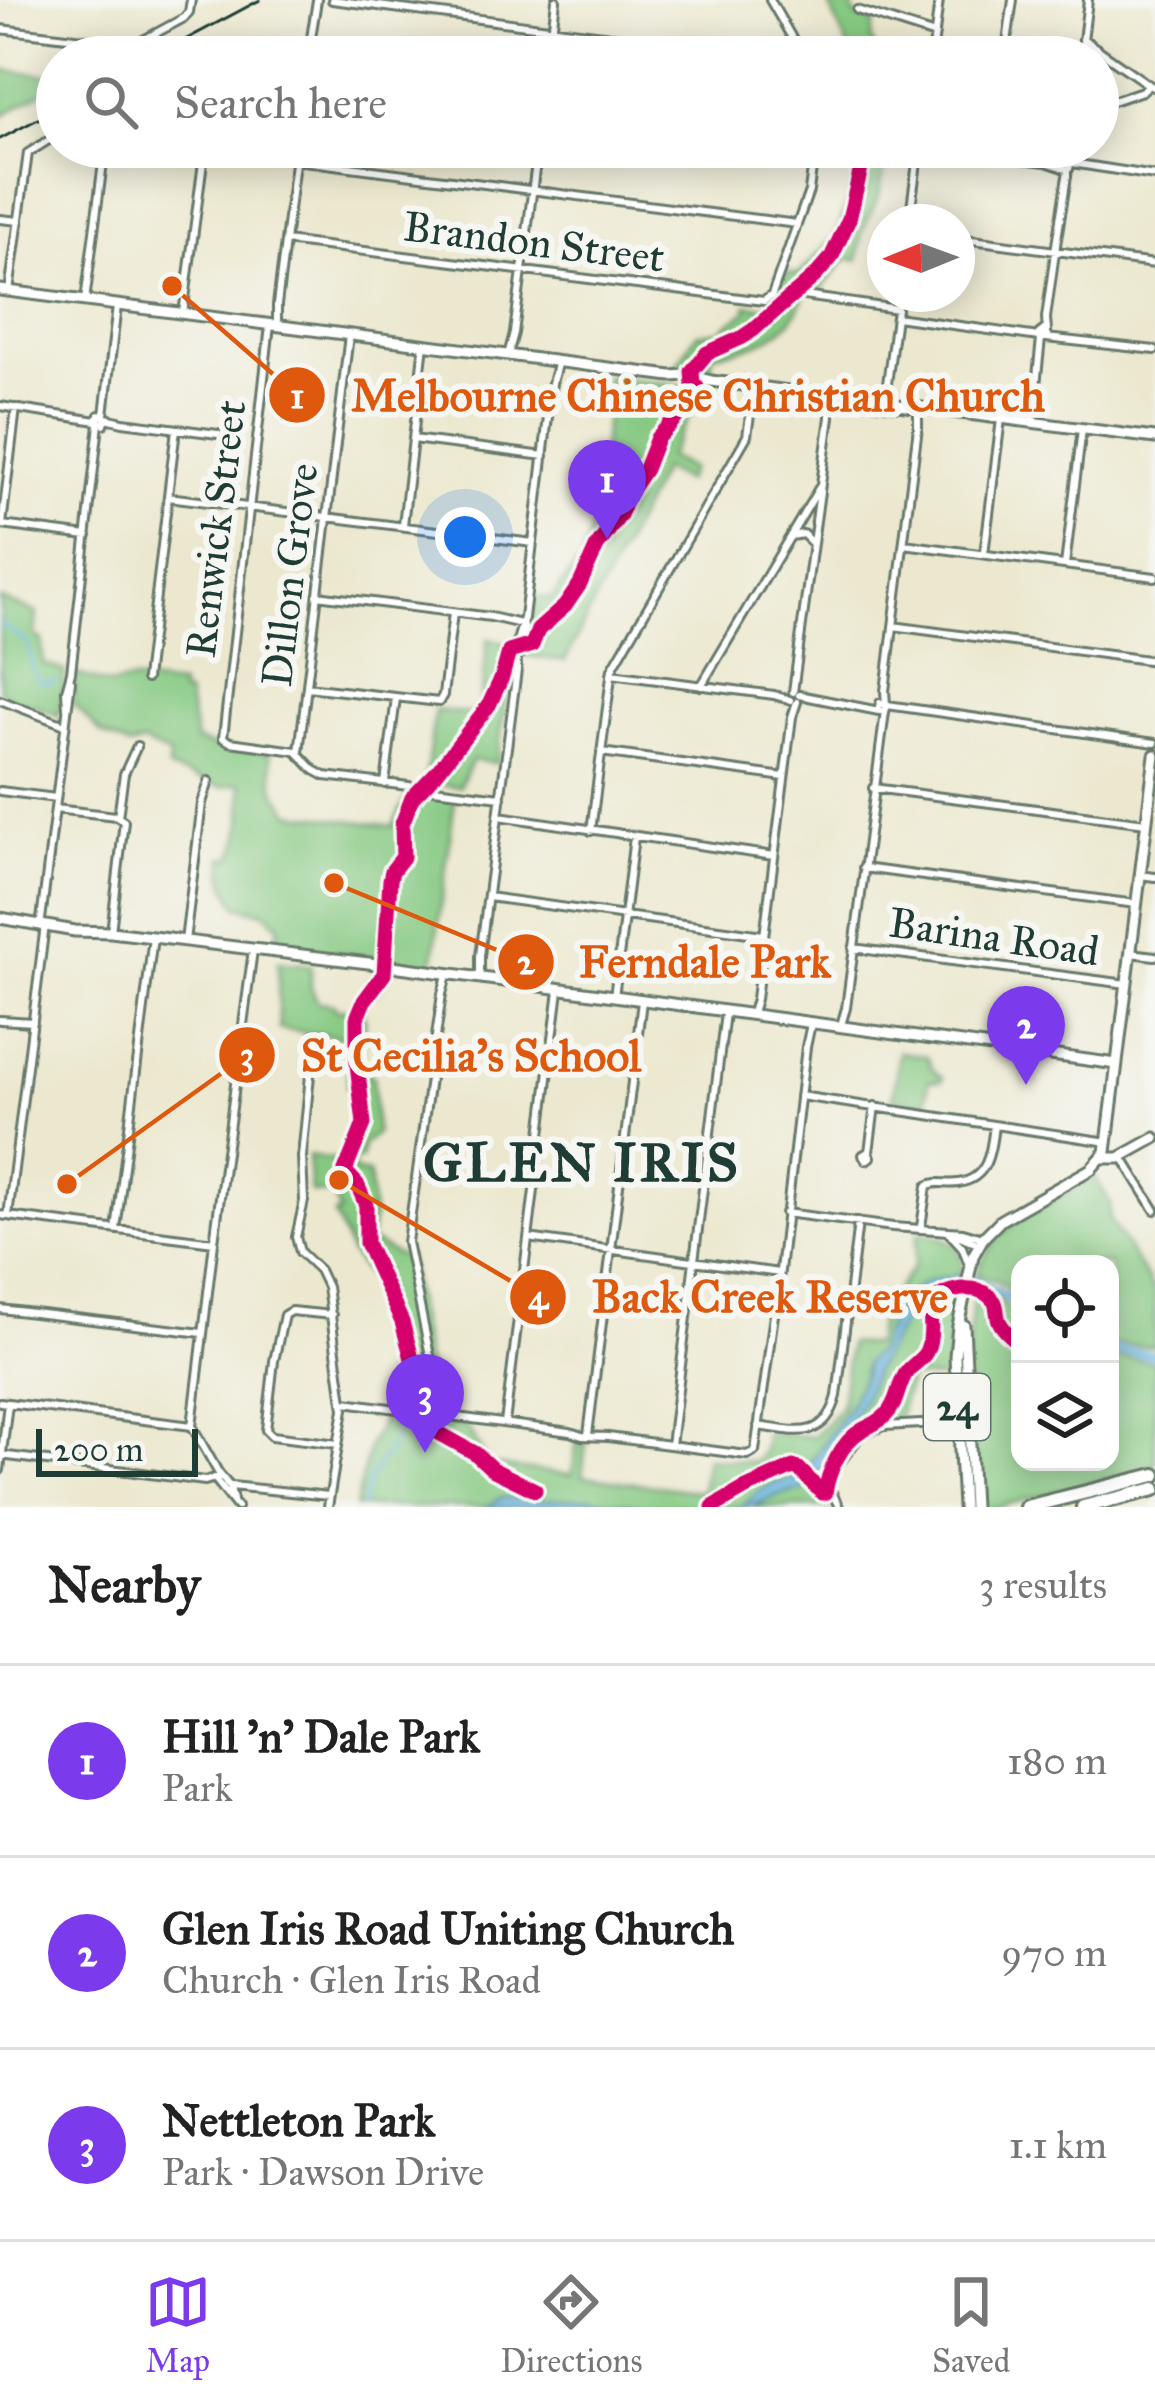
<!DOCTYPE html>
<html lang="en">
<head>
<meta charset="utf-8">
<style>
	:root { --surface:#fff; --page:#f6f6f6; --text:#222; --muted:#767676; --line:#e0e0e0; --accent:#7c3aed }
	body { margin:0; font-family:"IM FELL Great Primer",serif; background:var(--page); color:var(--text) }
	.controls { position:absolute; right:36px; bottom:36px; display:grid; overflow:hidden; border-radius:24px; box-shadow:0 6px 30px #0003 }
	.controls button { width:108px; height:108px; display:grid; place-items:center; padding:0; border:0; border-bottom:3px solid var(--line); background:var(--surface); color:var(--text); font:60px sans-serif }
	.compass { position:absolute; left:867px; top:204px; width:108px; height:108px; border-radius:50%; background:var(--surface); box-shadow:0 6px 30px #0003; rotate:269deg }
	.scale { position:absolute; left:36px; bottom:30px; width:162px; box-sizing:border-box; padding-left:12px; border:6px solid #1f3d34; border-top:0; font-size:33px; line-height:42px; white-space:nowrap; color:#1f3d34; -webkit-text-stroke:9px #f6f6f2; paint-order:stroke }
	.you { position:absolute; left:465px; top:537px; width:42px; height:42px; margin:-30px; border:9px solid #fff; border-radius:50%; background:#1a73e8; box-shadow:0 0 0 18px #1a73e833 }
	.badge { display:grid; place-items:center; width:78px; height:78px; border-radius:50%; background:var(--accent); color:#fff; font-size:39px; font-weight:700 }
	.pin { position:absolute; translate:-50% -99px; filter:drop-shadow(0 3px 6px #0008) }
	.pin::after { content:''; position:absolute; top:63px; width:42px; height:36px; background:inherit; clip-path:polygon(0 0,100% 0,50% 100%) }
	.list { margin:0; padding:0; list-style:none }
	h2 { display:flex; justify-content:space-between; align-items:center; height:156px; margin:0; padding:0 48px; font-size:51px }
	h2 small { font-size:39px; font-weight:400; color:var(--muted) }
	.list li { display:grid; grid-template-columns:78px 1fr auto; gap:36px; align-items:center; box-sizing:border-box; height:192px; padding:0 48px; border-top:3px solid var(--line) }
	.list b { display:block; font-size:45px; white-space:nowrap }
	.list p { margin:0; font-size:39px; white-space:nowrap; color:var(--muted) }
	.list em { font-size:39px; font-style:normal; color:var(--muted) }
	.icon { flex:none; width:66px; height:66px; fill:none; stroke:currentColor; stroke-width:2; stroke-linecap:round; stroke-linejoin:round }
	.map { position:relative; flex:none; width:1155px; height:1507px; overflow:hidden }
	.search { position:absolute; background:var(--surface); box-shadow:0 6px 30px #0003; left:36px; right:36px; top:36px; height:132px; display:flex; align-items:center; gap:30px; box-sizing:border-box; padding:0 42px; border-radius:66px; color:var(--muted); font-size:45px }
	.sheet { height:732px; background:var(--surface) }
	nav { display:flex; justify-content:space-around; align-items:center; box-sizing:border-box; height:168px; border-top:3px solid var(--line); background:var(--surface); font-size:33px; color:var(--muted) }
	nav a { display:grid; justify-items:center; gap:6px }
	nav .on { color:var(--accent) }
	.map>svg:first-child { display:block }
</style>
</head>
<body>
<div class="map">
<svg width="1155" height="1507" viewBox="0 0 1155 1507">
	<rect width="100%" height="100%" fill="#f6f6f2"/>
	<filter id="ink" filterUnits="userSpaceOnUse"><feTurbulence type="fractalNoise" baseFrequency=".00833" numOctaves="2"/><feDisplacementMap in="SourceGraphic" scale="24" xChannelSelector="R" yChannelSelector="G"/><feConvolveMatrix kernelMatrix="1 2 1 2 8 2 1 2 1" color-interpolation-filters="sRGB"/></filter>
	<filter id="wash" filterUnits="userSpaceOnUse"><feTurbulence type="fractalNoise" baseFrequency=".004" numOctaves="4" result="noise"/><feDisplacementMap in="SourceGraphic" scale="48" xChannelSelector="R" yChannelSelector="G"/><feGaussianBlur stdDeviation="2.7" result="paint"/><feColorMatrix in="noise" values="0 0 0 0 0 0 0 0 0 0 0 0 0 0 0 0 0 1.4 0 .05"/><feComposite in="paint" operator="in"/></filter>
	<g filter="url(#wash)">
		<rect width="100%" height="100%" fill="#ece8cf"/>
		<path fill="#86c982" stroke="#52835b" stroke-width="3" d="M 827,0 L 850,0 L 855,16 L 874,22 L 871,39 L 879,57 L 852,57 Z
			M 0,70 L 57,76 L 57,84 L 0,117 Z
			M 864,154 L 887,157 L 879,195 L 862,232 L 858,260 L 846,259 L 819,292 L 804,291 C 798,333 751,350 713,353 L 710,373 L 675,368 L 696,334 L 724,330 L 725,326 L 746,312 L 747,305 L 768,307 L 775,304 L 786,273 L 800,274 L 836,234 Z
			M 606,376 L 704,388 L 668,457 L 691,469 L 685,481 L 662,469 L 565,661 L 527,656 L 535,596 L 551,599 L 581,560 L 594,518 L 606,416 L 601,414 Z
			M 0,599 L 37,613 L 35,636 L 42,640 L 43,664 L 65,671 L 59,716 L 3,694 L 0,691 Z
			M 488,639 L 513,645 L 497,763 L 472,760 L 459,787 L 425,783 L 435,710 L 479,715 Z
			M 77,674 L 109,685 L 135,681 L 180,686 L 180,693 L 187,694 L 196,741 L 215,747 L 270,753 L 275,791 L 291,813 L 393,826 L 408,793 L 455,799 L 433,965 L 276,945 L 279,925 L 264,912 L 237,906 C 226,889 222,878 224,857 L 231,858 C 245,836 243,808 241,783 L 220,787 L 168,769 L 169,755 L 143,743 L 130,747 L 101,733 L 73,704 Z
			M 278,962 L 311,965 L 311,988 L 318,1002 L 334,1004 L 334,1009 L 351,1010 L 375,973 L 389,975 L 375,994 L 370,994 L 360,1011 L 365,1018 L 362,1050 L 363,1062 L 367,1063 L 369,1076 L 373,1077 L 376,1133 L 363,1145 L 361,1159 L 354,1159 L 352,1171 L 369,1174 L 373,1218 L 370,1241 L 397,1255 L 407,1256 L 425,1355 L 438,1407 L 394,1403 L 374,1285 L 351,1254 L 334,1215 L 340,1213 L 333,1195 L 311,1192 L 308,1156 L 339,1161 L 348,1137 L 355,1137 L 358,1126 L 353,1100 L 356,1100 L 355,1088 L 347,1087 L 351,1038 L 279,1029 Z
			M 899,1052 L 927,1056 L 933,1070 L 943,1078 L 940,1081 L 929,1080 L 926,1103 L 893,1098 Z
			M 1095,1177 L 1110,1202 L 1110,1220 L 1155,1292 L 1155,1347 L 1110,1344 L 1110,1264 L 1020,1264 L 1020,1297 L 995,1280 L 976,1275 C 995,1222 1048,1202 1095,1177 Z
			M 918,1233 C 945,1236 966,1244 961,1274 L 928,1281 L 916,1288 L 900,1307 L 888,1325 L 878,1350 L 863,1369 L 863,1376 L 849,1406 L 800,1478 C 773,1480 760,1489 741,1507 L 651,1507 L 593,1498 L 540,1500 L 500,1498 L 487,1507 L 355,1507 L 369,1446 L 385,1415 L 466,1426 L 490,1465 L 572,1475 L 577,1441 L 586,1442 L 582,1476 L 701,1492 L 706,1458 L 755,1462 L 763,1452 L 766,1433 L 813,1437 L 841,1407 L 849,1343 L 874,1345 L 880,1313 L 914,1266 Z
			M 959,1284 L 949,1340 L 946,1379 L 910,1377 L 897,1420 C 884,1420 869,1419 858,1428 C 843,1439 825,1473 826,1490 L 820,1495 L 831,1507 L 754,1507 L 780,1494 L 791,1492 L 817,1477 L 864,1398 L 874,1371 L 910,1309 L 933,1291 Z
			M 975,1286 L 996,1296 L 1020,1319 L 1020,1462 L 1110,1462 L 1110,1356 L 1155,1362 L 1155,1466 L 997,1507 L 979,1507 L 967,1353 Z"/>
		<path fill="#66b5e0" stroke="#42798a" stroke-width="3" d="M 961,1274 L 959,1284 L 933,1291 L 910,1309 L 874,1371 L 864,1398 L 812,1486 C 800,1493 794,1490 781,1494 C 766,1498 757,1507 741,1507 C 762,1488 771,1481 800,1478 L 849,1406 L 863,1376 L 865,1363 L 878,1350 L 888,1325 L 900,1307 L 916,1288 L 928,1281 Z
			M 500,1498 L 540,1500 L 593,1498 L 651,1507 L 487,1507 Z"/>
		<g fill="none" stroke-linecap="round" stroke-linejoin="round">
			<path stroke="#66b5e0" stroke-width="3" d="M 0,624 L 28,643 L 32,667 L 38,680 L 49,684 L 55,679
				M 362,1507 C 364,1496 366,1486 371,1476 C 382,1457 399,1442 401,1419"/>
			<path stroke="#66b5e0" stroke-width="9" d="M 948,1282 L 976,1281 L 1020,1304
				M 1110,1350 L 1155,1355"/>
		</g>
	</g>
	<g filter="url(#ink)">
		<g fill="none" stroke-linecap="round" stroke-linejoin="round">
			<g stroke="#67796a" stroke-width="12">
				<path id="minor" d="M 332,0 L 774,57
					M 770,0 L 803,57
					M 857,10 L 935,35
					M 0,29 L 134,45 L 184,18 L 189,12 L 191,0
					M 1083,39 L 1149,85
					M 217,57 L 218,53
					M 308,57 L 317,0
					M 549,57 L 556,0
					M 932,57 L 939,0
					M 1005,57 L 1013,0
					M 1081,57 L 1088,0
					M 1098,106 L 1142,91 L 1149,85 L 1155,88
					M 837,147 L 918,157
					M 919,147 L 1046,162 L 1061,167
					M 295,160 L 797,224
					M 1064,160 L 1071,162 L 1069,169 L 1062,168 Z
					M 1065,160 L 1068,147
					M 1072,163 L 1155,176
					M 0,219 L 19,221
					M 909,222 L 918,155
					M 957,238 L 1155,264
					M 285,241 L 764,301 L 772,295 L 809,191 L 815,147
					M 9,292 L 28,153 L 57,135
					M 804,296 L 897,309
					M 85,301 L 105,147
					M 183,314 L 205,147
					M 896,317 L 1039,337
					M 270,325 L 223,738 L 230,742 L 296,751 L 314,770 L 325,776 L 501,797
					M 277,326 L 277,305 L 297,147
					M 1044,330 L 1048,335 L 1042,339 L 1039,334 Z
					M 1047,331 L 1046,318 L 1056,245 L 1068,170
					M 1046,338 L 1155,350
					M 508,355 L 514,333 L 538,147
					M 887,404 L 887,384 L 899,294
					M 0,406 L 97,421
					M 16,408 L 2,525 L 87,536
					M 99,415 L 106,418 L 104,424 L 97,421 Z
					M 104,415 L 117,306
					M 106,418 L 123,422 L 218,434
					M 1032,423 L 1041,339
					M 413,439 L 544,456
					M 168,497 L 533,543
					M 403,525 L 424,344
					M 791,536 L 803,534 L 813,544
					M 904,544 L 1155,577
					M 984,554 L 1001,419
					M 1065,565 L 1082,429
					M 317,595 L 491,617 L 521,624
					M 893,626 L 1155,661
					M 521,655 L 525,641 L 524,627
					M 611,674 L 774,695 L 790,700
					M 146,679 L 176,429
					M 701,686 L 819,488
					M 307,687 L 439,702 L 443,695 L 453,613
					M 793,692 L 830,417 L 830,398
					M 799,695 L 879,711
					M 0,700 L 65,725
					M 880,703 L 887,705 L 885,712 L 878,710 Z
					M 886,704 L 885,691 L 918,427 L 918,410
					M 887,705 L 1155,743
					M 67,708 L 66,690 L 71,672 L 99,424
					M 299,752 L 349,335
					M 601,752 L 784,777
					M 385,784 L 396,698
					M 873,788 L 1146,823
					M 0,791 L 56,798
					M 55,809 L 116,816 L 124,821 L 111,932
					M 499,816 L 774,856
					M 118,817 L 124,774 L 137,746
					M 591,831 L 612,669 L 747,436 L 754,387
					M 863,868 L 1136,904
					M 1140,875 L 1155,877
					M 488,897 L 763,935
					M 41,920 L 71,681
					M 185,941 L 202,803 L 209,781
					M 853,948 L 1127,984
					M 1130,953 L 1155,956
					M 447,975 L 442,994 L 407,1242 L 442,1415 L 570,1432 L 582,1436 L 608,1437 L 747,1455 L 755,1451 L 779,1279 L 806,1047 L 811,1024
					M 480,979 L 480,956 L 517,670 L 516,644 L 524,618 L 552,383 L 558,361
					M 614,997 L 634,837
					M 752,1013 L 756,999 L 792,717 L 797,702
					M 0,1020 L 33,1022
					M 841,1025 L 846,1008 L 885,712
					M 314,1034 L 302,1157 L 304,1201 L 296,1237 L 300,1252 L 319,1270 L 327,1287 L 344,1409 L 328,1507
					M 800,1096 L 1108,1142
					M 868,1152 L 871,1157 L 866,1160 L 863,1155 Z
					M 869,1152 L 875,1106
					M 1122,1157 L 1155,1210
					M 785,1213 L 893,1227 L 963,1232 L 983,1238
					M 0,1215 L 214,1242
					M 8,1216 L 45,925
					M 921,1227 L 927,1186 C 939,1180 945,1185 958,1183 C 989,1179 991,1150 994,1125
					M 116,1230 L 153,937
					M 949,1233 L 962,1247 L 970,1267
					M 955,1234 L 979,1244
					M 528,1238 L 779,1273
					M 0,1309 L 202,1333
					M 332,1315 L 291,1311 L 284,1315 L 274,1361 L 266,1430 L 272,1436 L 338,1444
					M 0,1402 L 192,1426
					M 345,1402 L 442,1415
					M 505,1423 L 559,990
					M 758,1426 C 794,1431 825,1442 837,1396 L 858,1222
					M 588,1435 L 642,1001
					M 671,1445 L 725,1013
					M 0,1455 L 205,1481 L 221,1476
					M 0,1470 L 8,1403
					M 215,1479 L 237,1507
					M 231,1486 L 329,1496
					M 233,1500 L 230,1487 L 218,1472 L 192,1426 L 214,1242 L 253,950
					M 839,1507 L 830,1488 L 831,1474 L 861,1435 L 884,1426 L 958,1422"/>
			</g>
			<g stroke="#67796a" stroke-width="15">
				<path id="major" d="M 0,290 L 671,376 L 686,375 L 711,381 L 1155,438
					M 0,918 L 75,931 L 111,932 L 385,965 L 1117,1064
					M 1103,1158 L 1119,1158 L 1155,1138
					M 964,1325 L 973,1507
					M 963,1507 L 955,1356 L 958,1326 L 973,1256 L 983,1238 L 1001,1220 L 1091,1169 L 1106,1152 L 1155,755"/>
			</g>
			<g stroke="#67796a" stroke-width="18">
				<path id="highway" d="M 1026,1507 L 1155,1475
					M 1083,1507 L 1155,1489"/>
			</g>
			<use href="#minor" stroke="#fff" stroke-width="6"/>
			<use href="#major" stroke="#fff" stroke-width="9"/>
			<use href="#highway" stroke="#fff" stroke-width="12"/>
			<path stroke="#1f3d34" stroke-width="3" d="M 153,57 L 260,0
				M 0,139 L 57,109"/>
			<g stroke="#f6f6f2" stroke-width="22">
				<path id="cycleway" d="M 535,1490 L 492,1469 L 475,1453 L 437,1432 L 433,1402 L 416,1373 L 402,1322 L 366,1243 L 366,1205 L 357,1184 L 345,1171 L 364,1124 L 357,1064 L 357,1018 L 364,1001 L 384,974 L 390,880 L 392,871 L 403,857 L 402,824 L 412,798 L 437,772 L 489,705 L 502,677 L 509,652 L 532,645 L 538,630 L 565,606 L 580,584 L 597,546 L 620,515 L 626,497 L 645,469 L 657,438 L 690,403 L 697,387 L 693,386 L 692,371 L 707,353 L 741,338 L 753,330 L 816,275 L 831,258 L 849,219 L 866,147
					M 713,1507 L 744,1489 L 793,1467 L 799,1469 L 822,1493 L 825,1493 C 828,1472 841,1442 862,1430 C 871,1425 878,1423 886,1415 C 898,1403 897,1387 906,1373 C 911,1365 921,1361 926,1352 C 933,1340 931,1319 929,1305 C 942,1289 979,1280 994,1301 C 998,1307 996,1314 999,1321 C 1003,1331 1013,1337 1020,1344"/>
			</g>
			<use href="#cycleway" stroke="#d6006c" stroke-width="15"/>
		</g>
	</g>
	<g text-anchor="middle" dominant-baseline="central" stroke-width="12" stroke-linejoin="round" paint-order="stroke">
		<rect fill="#f6f6f2" stroke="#60746d" stroke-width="3" x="924" y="1374" width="66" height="66" rx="9"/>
		<g font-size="39" font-weight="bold" fill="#1f3d34">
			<text x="957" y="1407">24</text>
		</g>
		<g font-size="42" fill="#1f3d34" stroke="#f6f6f2">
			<text transform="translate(534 242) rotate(7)">Brandon Street</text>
			<text transform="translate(216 529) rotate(-83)">Renwick Street</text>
			<text transform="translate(290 575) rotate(-83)">Dillon Grove</text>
			<text transform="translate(994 937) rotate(8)">Barina Road</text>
		</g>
		<g font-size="54" font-weight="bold" letter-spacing="3" fill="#1f3d34" stroke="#f6f6f2">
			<text x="582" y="1163">GLEN IRIS</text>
		</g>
	</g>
	<path fill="none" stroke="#de580e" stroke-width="4.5" d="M172 286L297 395M334 883L526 962M67 1184L247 1055M339 1180L538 1297"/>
	<g fill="#de580e" stroke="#f6f6f2" stroke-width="4.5">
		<circle cx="172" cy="286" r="12"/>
		<circle cx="334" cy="883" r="12"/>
		<circle cx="67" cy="1184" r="12"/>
		<circle cx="339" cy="1180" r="12"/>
		<circle cx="297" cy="395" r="30"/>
		<circle cx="526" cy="962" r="30"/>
		<circle cx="247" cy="1055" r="30"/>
		<circle cx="538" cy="1297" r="30"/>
	</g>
	<g font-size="36" text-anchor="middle" font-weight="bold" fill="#fff">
		<text x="297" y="408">1</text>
		<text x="526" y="974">2</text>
		<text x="247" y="1067">3</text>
		<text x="538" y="1309">4</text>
	</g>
	<g font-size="45" text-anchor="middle" font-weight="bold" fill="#de580e" stroke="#f6f6f2" stroke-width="12" stroke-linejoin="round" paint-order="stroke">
		<text x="698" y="411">Melbourne Chinese Christian Church</text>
		<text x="705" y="977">Ferndale Park</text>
		<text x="471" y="1071">St Cecilia's School</text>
		<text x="770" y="1312">Back Creek Reserve</text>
	</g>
</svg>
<div class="controls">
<button><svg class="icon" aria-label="locate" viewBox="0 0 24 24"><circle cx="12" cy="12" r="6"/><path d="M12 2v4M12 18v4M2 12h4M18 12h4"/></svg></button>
<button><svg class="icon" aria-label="layers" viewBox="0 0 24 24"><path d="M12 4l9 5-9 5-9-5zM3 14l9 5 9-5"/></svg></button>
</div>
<svg class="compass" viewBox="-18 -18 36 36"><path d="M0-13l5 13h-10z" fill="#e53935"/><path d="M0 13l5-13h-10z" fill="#767676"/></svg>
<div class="scale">200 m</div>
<div class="you"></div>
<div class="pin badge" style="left:607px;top:539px">1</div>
<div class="pin badge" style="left:1026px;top:1085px">2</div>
<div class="pin badge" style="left:425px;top:1453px">3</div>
<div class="search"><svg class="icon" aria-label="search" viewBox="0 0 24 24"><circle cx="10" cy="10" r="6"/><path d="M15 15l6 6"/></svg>Search here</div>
</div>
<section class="sheet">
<h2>Nearby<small>3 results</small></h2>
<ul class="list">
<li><span class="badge">1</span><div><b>Hill 'n' Dale Park</b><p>Park</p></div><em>180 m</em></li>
<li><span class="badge">2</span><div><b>Glen Iris Road Uniting Church</b><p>Church · Glen Iris Road</p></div><em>970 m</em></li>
<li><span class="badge">3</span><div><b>Nettleton Park</b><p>Park · Dawson Drive</p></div><em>1.1 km</em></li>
</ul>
</section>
<nav>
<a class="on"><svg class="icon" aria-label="map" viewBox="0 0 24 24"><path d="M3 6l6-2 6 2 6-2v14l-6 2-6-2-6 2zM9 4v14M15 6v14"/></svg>Map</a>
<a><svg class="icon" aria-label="directions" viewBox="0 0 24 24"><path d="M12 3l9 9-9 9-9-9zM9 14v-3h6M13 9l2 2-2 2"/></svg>Directions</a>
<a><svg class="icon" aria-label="saved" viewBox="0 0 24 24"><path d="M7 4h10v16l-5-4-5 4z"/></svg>Saved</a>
</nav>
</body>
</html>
